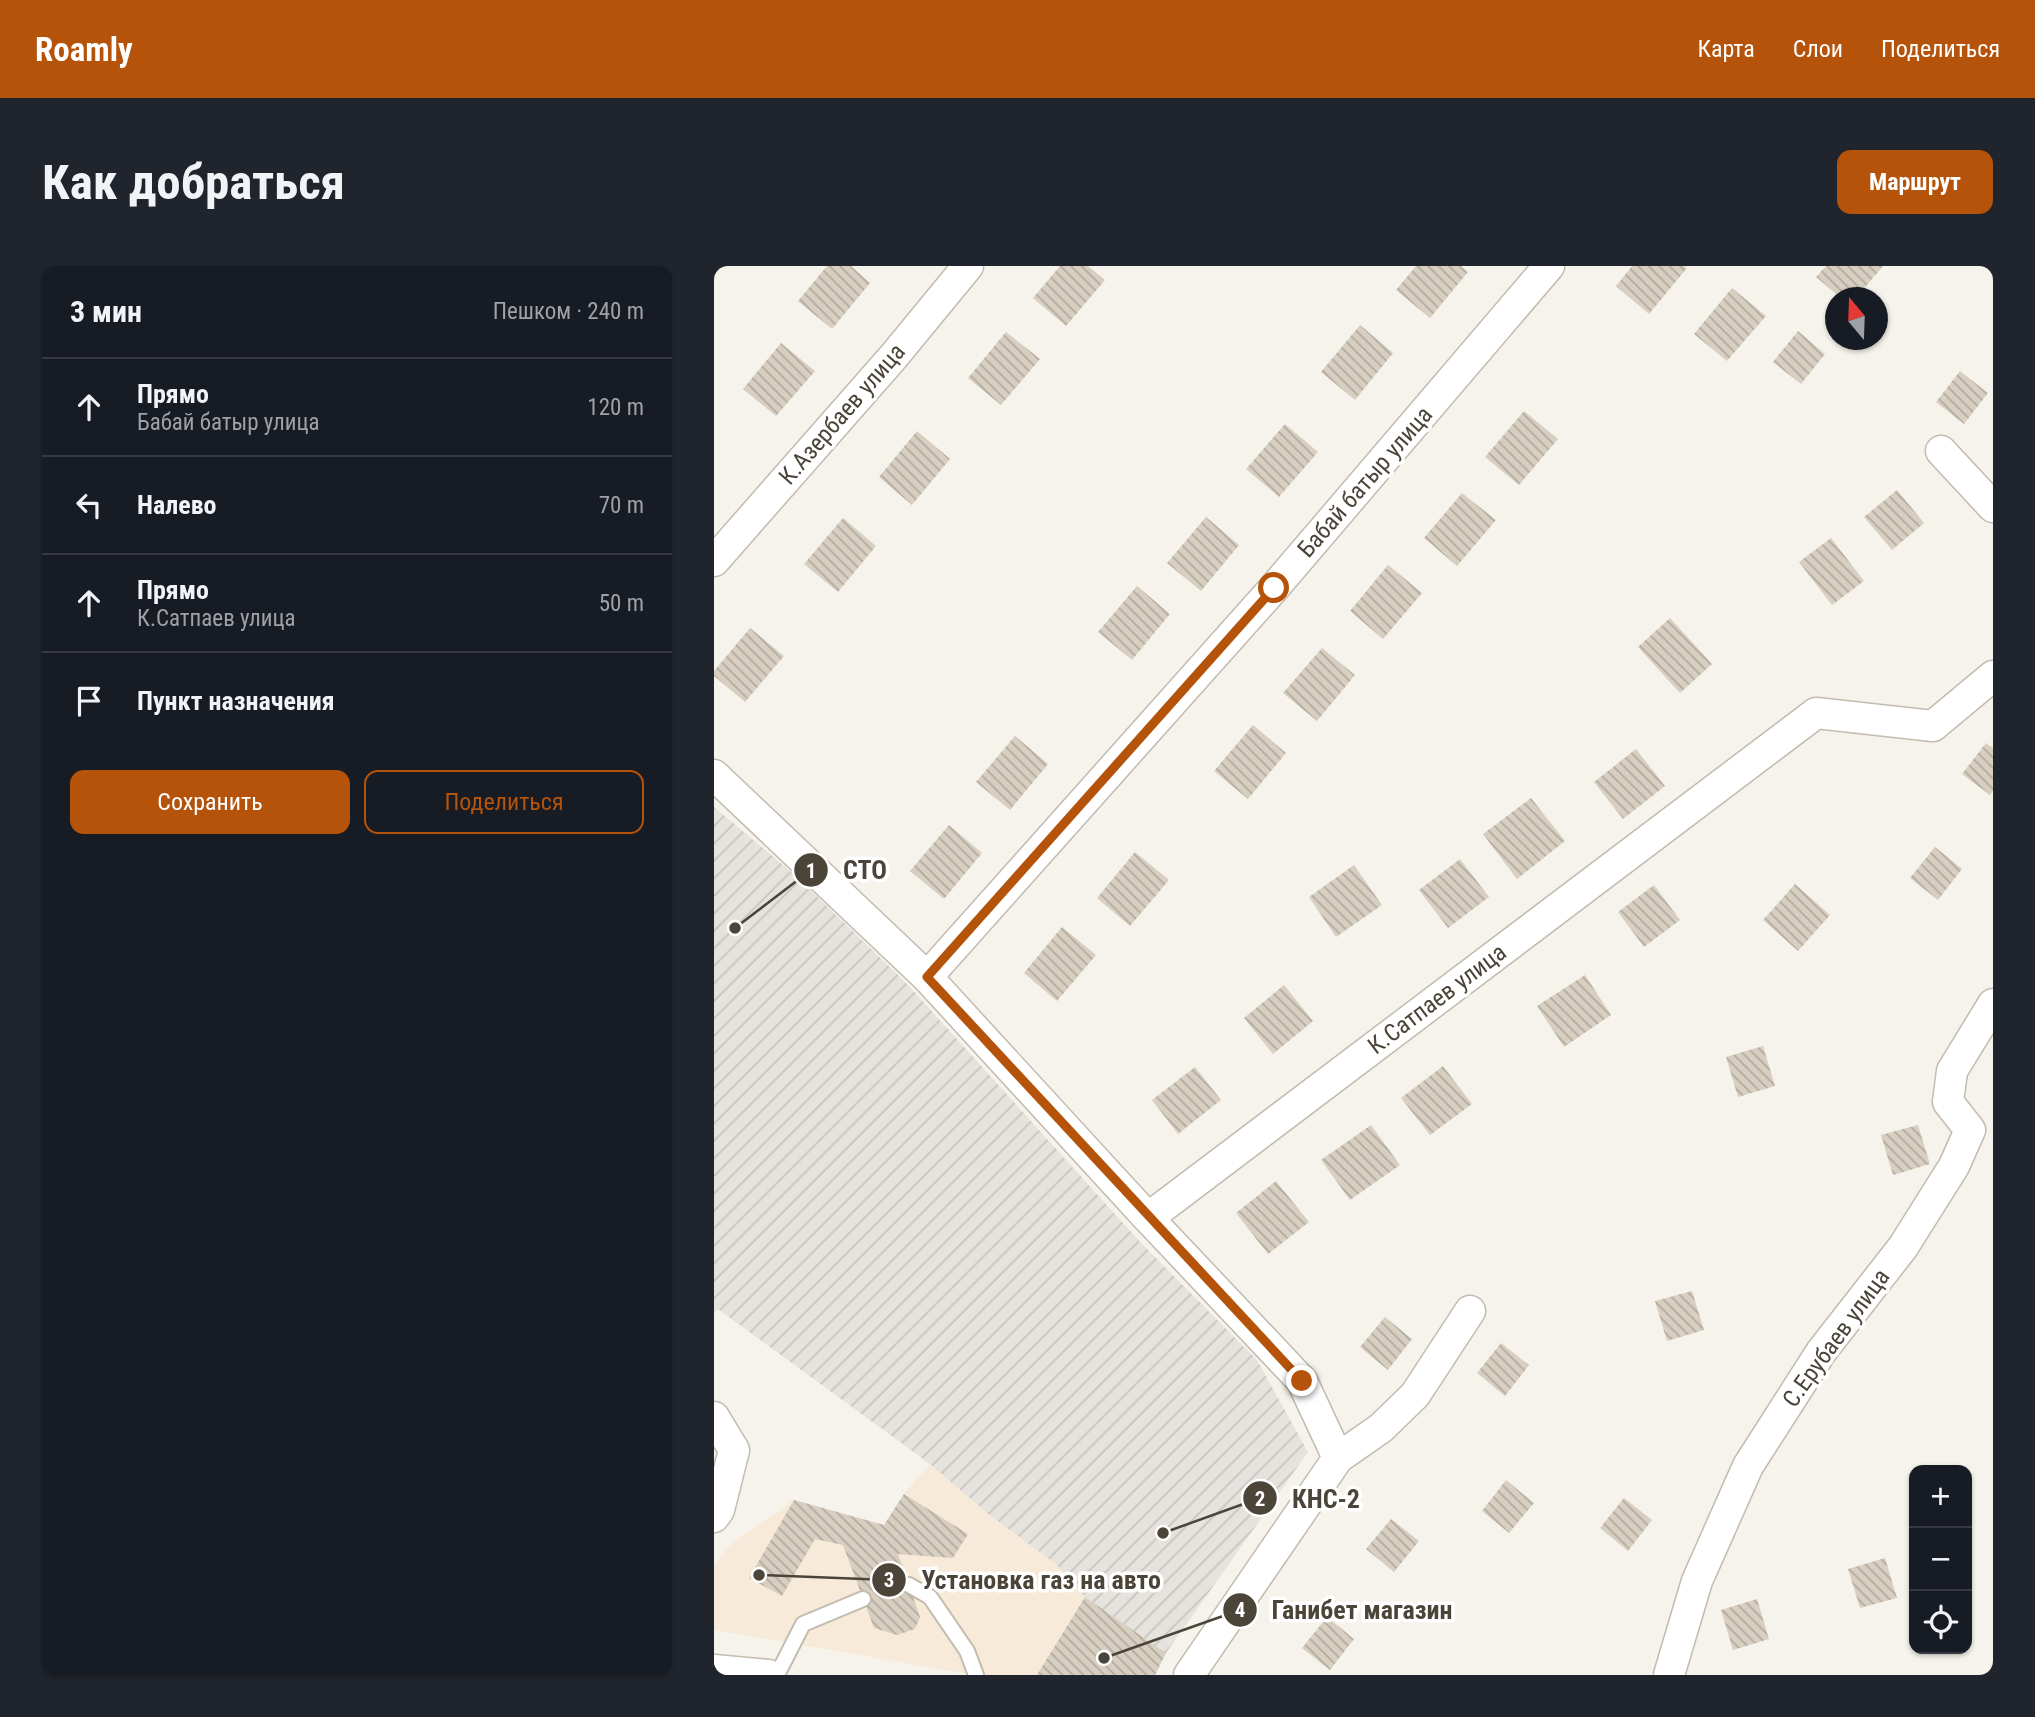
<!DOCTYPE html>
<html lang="ru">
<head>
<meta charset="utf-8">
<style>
	:root { --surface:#171b24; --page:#20242c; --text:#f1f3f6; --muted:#9ea1a6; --line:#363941; --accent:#b45309 }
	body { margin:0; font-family:"Roboto Condensed",sans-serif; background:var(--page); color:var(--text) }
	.controls { position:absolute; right:21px; bottom:21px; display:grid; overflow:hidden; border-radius:14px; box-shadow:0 2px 5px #0004 }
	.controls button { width:63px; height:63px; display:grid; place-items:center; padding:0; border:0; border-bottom:2px solid var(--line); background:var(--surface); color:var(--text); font:35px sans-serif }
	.compass { position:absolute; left:1111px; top:21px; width:63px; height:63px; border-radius:50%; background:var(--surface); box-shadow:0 2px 5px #0004; rotate:341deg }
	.stop { position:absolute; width:21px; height:21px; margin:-16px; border:5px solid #b45309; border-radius:50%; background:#fff }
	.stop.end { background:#b45309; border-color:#fff; box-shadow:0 2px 7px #0008 }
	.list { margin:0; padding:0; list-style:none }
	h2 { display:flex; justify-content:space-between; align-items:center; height:91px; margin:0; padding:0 28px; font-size:30px }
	h2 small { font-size:23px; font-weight:400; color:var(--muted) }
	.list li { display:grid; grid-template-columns:46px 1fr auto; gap:21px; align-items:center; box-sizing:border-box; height:98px; padding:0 28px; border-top:2px solid var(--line) }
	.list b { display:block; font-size:26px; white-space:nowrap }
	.list p { margin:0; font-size:23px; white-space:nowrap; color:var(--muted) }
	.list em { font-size:23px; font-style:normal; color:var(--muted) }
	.actions { display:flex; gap:14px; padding:21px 28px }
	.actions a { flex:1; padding:16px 0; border:2px solid var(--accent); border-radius:14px; text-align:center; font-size:24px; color:var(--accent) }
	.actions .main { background:var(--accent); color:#fff }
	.icon { flex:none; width:38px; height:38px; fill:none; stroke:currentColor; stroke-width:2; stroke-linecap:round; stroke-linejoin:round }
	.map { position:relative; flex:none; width:1279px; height:1409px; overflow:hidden; border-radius:14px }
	header { display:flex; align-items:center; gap:42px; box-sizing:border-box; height:98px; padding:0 35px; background:var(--accent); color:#fff }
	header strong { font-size:33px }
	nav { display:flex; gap:38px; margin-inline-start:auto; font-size:24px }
	.intro { display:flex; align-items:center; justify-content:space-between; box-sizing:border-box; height:168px; padding:0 42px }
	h1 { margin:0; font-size:49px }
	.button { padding:18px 32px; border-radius:14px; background:var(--accent); color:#fff; font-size:24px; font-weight:700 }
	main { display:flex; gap:42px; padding:0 42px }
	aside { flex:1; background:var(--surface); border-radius:14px; box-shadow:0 2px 5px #0004 }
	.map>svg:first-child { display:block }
</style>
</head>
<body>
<header>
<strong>Roamly</strong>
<nav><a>Карта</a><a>Слои</a><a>Поделиться</a></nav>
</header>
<div class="intro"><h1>Как добраться</h1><a class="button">Маршрут</a></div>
<main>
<aside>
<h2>3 мин<small>Пешком · 240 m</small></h2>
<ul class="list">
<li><svg class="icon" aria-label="ahead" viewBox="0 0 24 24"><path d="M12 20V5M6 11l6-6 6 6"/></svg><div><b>Прямо</b><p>Бабай батыр улица</p></div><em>120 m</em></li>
<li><svg class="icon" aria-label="left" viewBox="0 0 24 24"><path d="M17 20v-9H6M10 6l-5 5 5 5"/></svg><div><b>Налево</b></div><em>70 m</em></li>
<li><svg class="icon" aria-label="ahead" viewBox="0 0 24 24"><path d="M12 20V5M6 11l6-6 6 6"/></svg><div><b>Прямо</b><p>К.Сатпаев улица</p></div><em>50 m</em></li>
<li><svg class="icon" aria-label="arrive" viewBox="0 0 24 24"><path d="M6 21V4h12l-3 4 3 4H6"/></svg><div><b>Пункт назначения</b></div></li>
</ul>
<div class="actions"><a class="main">Сохранить</a><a>Поделиться</a></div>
</aside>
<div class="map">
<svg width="1279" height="1409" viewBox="0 0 1279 1409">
	<defs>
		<pattern id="industrial-furrows" width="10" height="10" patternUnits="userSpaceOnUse" patternTransform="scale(1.75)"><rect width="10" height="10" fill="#e6e2dd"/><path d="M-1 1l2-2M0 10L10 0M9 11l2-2" fill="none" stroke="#c7c3be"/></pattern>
		<pattern id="building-back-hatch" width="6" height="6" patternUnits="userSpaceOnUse" patternTransform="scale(1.75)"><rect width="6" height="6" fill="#d8cfc1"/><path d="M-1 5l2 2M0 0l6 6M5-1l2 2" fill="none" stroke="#b1aa9e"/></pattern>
	</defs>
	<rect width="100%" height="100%" fill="#f6f3ec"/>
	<path fill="#f7ead8" d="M 216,1198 L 273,1247 L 342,1298 L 371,1331 L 323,1409 L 261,1409 L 0,1364 L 0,1299 L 18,1277 L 80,1234 L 170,1259 L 190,1228 Z"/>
	<path fill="url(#industrial-furrows)" d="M 0,541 L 82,610 L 194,719 L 427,977 L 543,1094 L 594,1186 L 452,1387 L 371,1331 L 342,1298 L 273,1247 L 216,1198 L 4,1043 L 0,1047 Z"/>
	<path fill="url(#building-back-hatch)" d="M 113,0 L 137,0 L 156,17 L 118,63 L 84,35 Z
		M 346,0 L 374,0 L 391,14 L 352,60 L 319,32 Z
		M 702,0 L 747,0 L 754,6 L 716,52 L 682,24 Z
		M 918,0 L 970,0 L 973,2 L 935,48 L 902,20 Z
		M 1112,0 L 1169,0 L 1142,32 L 1127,32 L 1102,11 Z
		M 1018,22 L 1052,50 L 1013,95 L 980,68 Z
		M 646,59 L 679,87 L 641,134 L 607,106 Z
		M 1084,65 L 1111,88 L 1087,118 L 1059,96 Z
		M 292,66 L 326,93 L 287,139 L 254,112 Z
		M 67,77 L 101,105 L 62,150 L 29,123 Z
		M 1246,105 L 1274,127 L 1250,158 L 1222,136 Z
		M 810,145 L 844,173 L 805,219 L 771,191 Z
		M 571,158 L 604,186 L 565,231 L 532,203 Z
		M 203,165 L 236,193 L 198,239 L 165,211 Z
		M 1183,224 L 1210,257 L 1178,284 L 1150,251 Z
		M 748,227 L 782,254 L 743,300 L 710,272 Z
		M 492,251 L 525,279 L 487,325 L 453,297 Z
		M 129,252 L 162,280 L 124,326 L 90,298 Z
		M 1117,272 L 1150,315 L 1118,339 L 1085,296 Z
		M 674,299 L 708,327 L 669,373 L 636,345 Z
		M 423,320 L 456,348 L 418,394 L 384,366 Z
		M 956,352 L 998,398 L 966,427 L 924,381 Z
		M 36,362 L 70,390 L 31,436 L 0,410 L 0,405 Z
		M 608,382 L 641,409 L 603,455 L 569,427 Z
		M 539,459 L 572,487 L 534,533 L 500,505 Z
		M 301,470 L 334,498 L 296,544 L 262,516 Z
		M 1272,477 L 1279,482 L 1279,525 L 1276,529 L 1248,508 Z
		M 922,483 L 951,520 L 909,553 L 880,516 Z
		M 817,532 L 851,575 L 803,613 L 769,568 Z
		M 235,559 L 268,587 L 230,633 L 196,605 Z
		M 1221,581 L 1248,603 L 1224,634 L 1196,612 Z
		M 421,586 L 455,614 L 416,660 L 383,632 Z
		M 746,593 L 775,631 L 734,662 L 705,624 Z
		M 640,599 L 668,639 L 622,671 L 595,631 Z
		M 1081,618 L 1116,649 L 1084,685 L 1049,654 Z
		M 940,619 L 966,654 L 930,681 L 904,646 Z
		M 348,661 L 382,689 L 343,735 L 310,707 Z
		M 871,709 L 897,749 L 850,781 L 823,740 Z
		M 570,719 L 599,755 L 559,788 L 530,752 Z
		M 1049,780 L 1061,820 L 1024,831 L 1012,791 Z
		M 729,800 L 758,838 L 716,869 L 687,832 Z
		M 481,801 L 507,834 L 464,868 L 438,834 Z
		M 657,859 L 686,899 L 636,934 L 607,894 Z
		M 1204,859 L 1216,898 L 1179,909 L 1167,869 Z
		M 562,915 L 595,956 L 554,988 L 522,947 Z
		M 978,1025 L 990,1064 L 953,1075 L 941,1035 Z
		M 671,1051 L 698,1073 L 674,1104 L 646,1081 Z
		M 787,1077 L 815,1099 L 791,1130 L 763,1107 Z
		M 792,1214 L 820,1237 L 795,1267 L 768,1245 Z
		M 190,1228 L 254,1268 L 239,1292 L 184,1288 L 206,1351 L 201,1363 L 183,1369 L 160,1362 L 129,1279 L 101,1273 L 68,1330 L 35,1312 L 80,1234 L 170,1259 Z
		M 910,1232 L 938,1254 L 914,1285 L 886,1262 Z
		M 677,1253 L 705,1275 L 680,1306 L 652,1283 Z
		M 1171,1292 L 1183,1332 L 1146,1342 L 1134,1303 Z
		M 371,1331 L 452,1387 L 441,1409 L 323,1409 Z
		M 1043,1333 L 1055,1373 L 1019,1384 L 1007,1344 Z
		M 613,1351 L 640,1373 L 616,1404 L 588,1382 Z"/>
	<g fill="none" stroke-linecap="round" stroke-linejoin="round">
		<g stroke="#c2bbae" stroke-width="18">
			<path id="service" d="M 195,1319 L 216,1331 L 253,1385 L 262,1409
				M 63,1409 L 89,1358 L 149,1333"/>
		</g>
		<g stroke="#c2bbae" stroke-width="33">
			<path id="minor" d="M 1227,185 L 1279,241
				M 0,295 L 180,90 L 254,0
				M 0,509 L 213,711 L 434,952
				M 213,711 L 560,322 L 835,0
				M 0,1151 L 20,1184 L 5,1244 L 0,1251
				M 624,1192 L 667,1162 L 701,1129 L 756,1045
				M 0,1404 L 54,1409
				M 475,1409 L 624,1192 L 588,1115 L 434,952 L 1102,447 L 1219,460 L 1279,410
				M 955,1409 L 983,1315 L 1034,1200 L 1107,1086 L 1189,981 L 1240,900 L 1256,864 L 1234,836 L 1238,805 L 1279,738"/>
		</g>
		<use href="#service" stroke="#fff" stroke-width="14"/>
		<use href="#minor" stroke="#fff" stroke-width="30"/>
	</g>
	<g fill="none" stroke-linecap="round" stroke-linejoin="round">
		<path stroke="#b45309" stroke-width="9" d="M 560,322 L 213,711 L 588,1115"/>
	</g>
	<g text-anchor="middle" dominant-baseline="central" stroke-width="7" stroke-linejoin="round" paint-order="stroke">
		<g font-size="24" fill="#4b4439" stroke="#fff">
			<text transform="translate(128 148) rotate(-49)">К.Азербаев улица</text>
			<text transform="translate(651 216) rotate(-49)">Бабай батыр улица</text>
			<text transform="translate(723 733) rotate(-37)">К.Сатпаев улица</text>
			<text transform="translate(1122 1072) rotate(-54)">С.Ерубаев улица</text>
		</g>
	</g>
	<path fill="none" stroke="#4b4439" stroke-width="2.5" d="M21 662L97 604M449 1267L546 1232M45 1309L175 1314M390 1392L526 1344"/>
	<g fill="#4b4439" stroke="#fff" stroke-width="2.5">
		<circle cx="21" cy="662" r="7"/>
		<circle cx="449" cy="1267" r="7"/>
		<circle cx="45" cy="1309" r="7"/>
		<circle cx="390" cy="1392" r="7"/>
		<circle cx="97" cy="604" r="18"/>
		<circle cx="546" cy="1232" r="18"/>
		<circle cx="175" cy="1314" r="18"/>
		<circle cx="526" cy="1344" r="18"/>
	</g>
	<g font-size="21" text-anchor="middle" font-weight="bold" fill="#fff">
		<text x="97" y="612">1</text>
		<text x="546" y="1240">2</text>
		<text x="175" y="1321">3</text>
		<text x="526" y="1351">4</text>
	</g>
	<g font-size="26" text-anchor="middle" font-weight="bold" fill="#4b4439" stroke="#fff" stroke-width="7" stroke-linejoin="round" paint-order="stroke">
		<text x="151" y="613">СТО</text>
		<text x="612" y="1242">КНС-2</text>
		<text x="327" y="1323">Установка газ на авто</text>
		<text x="648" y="1353">Ганибет магазин</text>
	</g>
</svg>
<div class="controls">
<button>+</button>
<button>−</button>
<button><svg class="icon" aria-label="locate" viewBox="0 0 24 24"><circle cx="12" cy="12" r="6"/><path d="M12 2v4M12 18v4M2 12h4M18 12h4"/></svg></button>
</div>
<svg class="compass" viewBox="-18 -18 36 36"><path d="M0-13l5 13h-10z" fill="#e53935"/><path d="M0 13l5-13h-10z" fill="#9ea1a6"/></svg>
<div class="stop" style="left:560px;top:322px"></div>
<div class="stop end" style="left:588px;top:1115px"></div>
</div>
</main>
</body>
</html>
